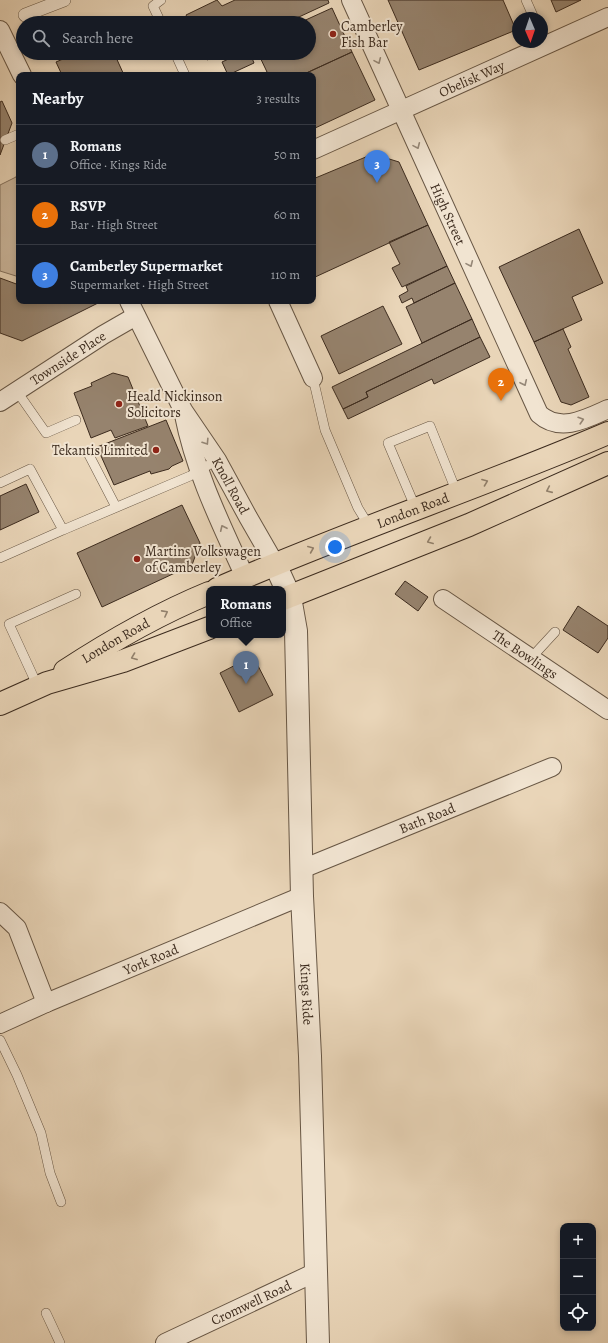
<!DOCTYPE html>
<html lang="en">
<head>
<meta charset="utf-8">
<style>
	:root { --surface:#171b24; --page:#20242c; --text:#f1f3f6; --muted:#9ea1a6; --line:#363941; --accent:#d93025 }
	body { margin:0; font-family:Alegreya,serif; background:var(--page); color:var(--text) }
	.controls { position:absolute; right:12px; bottom:12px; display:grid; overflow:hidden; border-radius:8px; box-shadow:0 2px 6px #0003 }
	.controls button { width:36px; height:36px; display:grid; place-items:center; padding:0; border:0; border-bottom:1px solid var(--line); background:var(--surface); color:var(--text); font:20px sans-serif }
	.compass { position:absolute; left:512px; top:12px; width:36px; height:36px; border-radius:50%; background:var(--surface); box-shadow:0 2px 6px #0003; rotate:178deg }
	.you { position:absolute; left:335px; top:547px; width:14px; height:14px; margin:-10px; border:3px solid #fff; border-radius:50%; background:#1a73e8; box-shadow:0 0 0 6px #1a73e833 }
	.badge { display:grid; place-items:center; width:26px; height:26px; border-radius:50%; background:var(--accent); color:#fff; font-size:13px; font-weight:700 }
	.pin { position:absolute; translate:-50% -33px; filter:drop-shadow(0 1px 2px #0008) }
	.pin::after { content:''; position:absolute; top:21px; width:14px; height:12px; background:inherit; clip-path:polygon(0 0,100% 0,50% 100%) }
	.popup { position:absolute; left:206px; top:586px; width:80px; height:52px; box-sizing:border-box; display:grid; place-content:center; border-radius:8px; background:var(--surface); filter:drop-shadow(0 1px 3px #0005); font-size:13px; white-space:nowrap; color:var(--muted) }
	.popup b { font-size:15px; color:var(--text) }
	.popup::after { content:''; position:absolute; left:50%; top:100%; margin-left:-8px; border:8px solid transparent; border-top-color:var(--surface) }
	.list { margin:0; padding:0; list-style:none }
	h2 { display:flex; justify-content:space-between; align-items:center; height:52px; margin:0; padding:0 16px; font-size:17px }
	h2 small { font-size:13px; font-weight:400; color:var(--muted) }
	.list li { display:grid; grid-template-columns:26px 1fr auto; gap:12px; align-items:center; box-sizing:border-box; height:60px; padding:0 16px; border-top:1px solid var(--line) }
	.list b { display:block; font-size:15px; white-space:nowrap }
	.list p { margin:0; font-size:13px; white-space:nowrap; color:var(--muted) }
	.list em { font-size:13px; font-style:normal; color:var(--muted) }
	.icon { flex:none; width:22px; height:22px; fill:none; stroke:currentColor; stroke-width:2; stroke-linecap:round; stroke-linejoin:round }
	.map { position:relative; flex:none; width:608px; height:1343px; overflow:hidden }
	.search { position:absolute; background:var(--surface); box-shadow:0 2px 6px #0003; left:16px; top:16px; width:300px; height:44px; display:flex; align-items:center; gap:10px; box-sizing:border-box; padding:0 14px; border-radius:22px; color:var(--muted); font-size:15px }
	.panel { position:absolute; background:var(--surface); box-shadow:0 2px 6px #0003; left:16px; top:72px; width:300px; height:232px; border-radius:8px }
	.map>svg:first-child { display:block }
</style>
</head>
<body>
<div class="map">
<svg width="608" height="1343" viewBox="0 0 608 1343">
	<rect width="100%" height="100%" fill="#e9d5b8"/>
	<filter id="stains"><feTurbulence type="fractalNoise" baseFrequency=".005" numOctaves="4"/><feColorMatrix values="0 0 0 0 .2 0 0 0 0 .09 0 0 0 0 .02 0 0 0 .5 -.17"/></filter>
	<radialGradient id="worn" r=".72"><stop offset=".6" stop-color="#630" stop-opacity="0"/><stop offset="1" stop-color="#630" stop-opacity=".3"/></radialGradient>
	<path fill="#ccb89e" stroke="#84725e" d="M 19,171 L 19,276 L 16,276 L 0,271 L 0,185 L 16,177 Z"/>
	<path fill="#96836e" stroke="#3c2b1e" d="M 217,0 L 222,6 L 235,0 L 328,0 L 329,3 L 286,23 L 190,23 L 186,15 Z
		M 388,0 L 503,0 L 516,30 L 419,70 Z
		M 551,0 L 581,0 L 556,12 Z
		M 332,8 L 352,52 L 302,75 L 261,75 L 267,72 L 258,53 L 309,53 L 309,23 L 299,23 Z
		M 352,52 L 375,100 L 313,129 L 313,75 L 302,75 Z
		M 77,53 L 114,53 L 124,75 L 62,75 L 56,62 Z
		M 204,53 L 222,53 L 207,60 Z
		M 241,53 L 250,53 L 254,63 L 228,75 L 222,62 Z
		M 2,101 L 12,123 L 0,155 L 0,102 Z
		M 373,154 L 399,162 L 428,225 L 313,278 L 313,179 Z
		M 428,225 L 447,266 L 402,287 L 392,268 L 400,264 L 389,242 Z
		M 579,229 L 603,283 L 572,297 L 582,320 L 534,342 L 499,267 Z
		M 447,266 L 455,283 L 414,303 L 412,298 L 402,303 L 399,296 L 408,291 L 406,286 Z
		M 0,278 L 19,285 L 19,301 L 100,302 L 22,341 L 0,333 Z
		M 455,283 L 472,319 L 422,343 L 406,307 Z
		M 383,306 L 402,344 L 339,374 L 321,336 Z
		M 472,319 L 480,337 L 366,392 L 368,397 L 343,409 L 332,387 Z
		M 563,329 L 571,347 L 568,349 L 589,397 L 571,405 L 561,402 L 534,342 Z
		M 480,337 L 490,357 L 434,384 L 432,379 L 348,419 L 343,409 L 368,397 L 366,392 Z
		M 113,373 L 128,377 L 148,426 L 115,438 L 111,430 L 91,438 L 74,393 L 92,386 L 91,383 Z
		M 166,420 L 183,461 L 172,466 L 169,469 L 151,474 L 150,471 L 114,485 L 97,447 Z
		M 26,484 L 39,512 L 0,530 L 0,496 Z
		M 182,505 L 200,543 L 192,565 L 102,607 L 77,553 Z
		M 405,581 L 428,597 L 418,611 L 395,594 Z
		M 578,606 L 608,626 L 608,638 L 598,653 L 563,630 Z
		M 253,656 L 273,695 L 239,712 L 220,673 Z"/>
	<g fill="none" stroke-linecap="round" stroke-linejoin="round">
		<g stroke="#675644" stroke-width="10">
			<path id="service" d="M 161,0 L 153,6 L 161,23
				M 526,0 L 534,18
				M 175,53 L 185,75
				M 5,140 L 19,134
				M 313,378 L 325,430 L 358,508 L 369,526
				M 16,390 L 46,433 L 76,420
				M 89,455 L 116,507
				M 0,483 L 30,469 L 63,530 L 0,558
				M 416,509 L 388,443 L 430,426 L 457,493
				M 63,530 L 190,476 L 217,460
				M 531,658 L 555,632
				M 38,687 L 9,624 L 76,594
				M 0,1040 L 17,1075 L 41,1133 L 50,1173 L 61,1202
				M 46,1313 L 60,1343"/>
		</g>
		<g stroke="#675644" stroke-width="14">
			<path id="pedestrian" d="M 25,15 L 64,0"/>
		</g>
		<g stroke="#675644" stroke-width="20">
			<g id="minor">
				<path id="s1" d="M 351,0 L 539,414 C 560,433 586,419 608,409"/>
				<path d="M 0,30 L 22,75"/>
				<path id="s2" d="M 313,150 L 608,17"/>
				<path id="s3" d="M 129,301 L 183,410 L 217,460 L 248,517 L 275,564"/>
				<path d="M 278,301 L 313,378"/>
				<path id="s4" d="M 0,402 L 103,335 L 136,316"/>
				<path d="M 184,415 C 195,472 221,524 245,577"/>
				<path id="s5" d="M 443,599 L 608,710"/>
				<path id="s6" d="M 302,869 L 552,767"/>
				<path d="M 0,912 L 17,928 L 46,1003"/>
				<path id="s7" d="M 0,1024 L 46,1003 L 302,896"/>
				<path id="s8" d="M 165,1343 L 316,1272"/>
			</g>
		</g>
		<g stroke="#675644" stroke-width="24">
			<g id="tertiary">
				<path id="s9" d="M 275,564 L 290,597 L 296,631 L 302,896 L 310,1056 L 318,1343"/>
			</g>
		</g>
		<g stroke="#3c2b1e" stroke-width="24">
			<g id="primary">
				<path id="s10" d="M 217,589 C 346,532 479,488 608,433"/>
				<path d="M 283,599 L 469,525 L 608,463"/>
				<path id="s11" d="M 65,671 C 111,641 158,614 209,593"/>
				<path d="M 0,704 L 47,683 L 123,661 L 209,628"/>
			</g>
		</g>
		<use href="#service" stroke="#f1e4d1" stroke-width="9"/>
		<use href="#pedestrian" stroke="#f1e4d1" stroke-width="13"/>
		<use href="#minor" stroke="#f1e4d1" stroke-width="18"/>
		<use href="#tertiary" stroke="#f1e4d1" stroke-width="22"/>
		<use href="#primary" stroke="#e9d5b8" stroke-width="22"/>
	</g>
	<defs><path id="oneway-chevron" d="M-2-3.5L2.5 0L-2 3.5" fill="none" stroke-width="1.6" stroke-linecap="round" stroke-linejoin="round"/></defs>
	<g stroke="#968878">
		<use href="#oneway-chevron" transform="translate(378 61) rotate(66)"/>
		<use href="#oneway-chevron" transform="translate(417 146) rotate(66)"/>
		<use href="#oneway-chevron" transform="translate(470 264) rotate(66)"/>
		<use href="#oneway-chevron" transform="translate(524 383) rotate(65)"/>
		<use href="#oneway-chevron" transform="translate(581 420) rotate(-17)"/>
		<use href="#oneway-chevron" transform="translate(206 442) rotate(57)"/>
		<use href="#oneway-chevron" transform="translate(223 528) rotate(-115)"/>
	</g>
	<g stroke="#92806b">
		<use href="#oneway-chevron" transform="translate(485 482) rotate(-21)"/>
		<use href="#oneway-chevron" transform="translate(549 490) rotate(156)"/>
		<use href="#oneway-chevron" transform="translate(430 541) rotate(158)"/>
		<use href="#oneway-chevron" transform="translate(311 549) rotate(-23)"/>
		<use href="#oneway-chevron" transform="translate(165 613) rotate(-28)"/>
		<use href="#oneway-chevron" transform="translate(134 657) rotate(159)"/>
	</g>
	<g fill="#8f2418" stroke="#f1e4d1" stroke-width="1.5">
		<circle cx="333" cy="34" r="4"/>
		<circle cx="119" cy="404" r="4"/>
		<circle cx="156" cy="450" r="4"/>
		<circle cx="137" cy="559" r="4"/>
	</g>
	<g text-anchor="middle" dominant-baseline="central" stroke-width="4" stroke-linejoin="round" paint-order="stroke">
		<g font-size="14" fill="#3c2b1e" stroke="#f1e4d1" text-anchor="start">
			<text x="341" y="26">Camberley<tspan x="341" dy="16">Fish Bar</tspan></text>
			<text x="127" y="396">Heald Nickinson<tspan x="127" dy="16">Solicitors</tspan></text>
			<text x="148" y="450" text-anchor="end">Tekantis Limited</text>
			<text x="145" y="551">Martins Volkswagen<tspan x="145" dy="16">of Camberley</tspan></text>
		</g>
		<g font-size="14" fill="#3c2b1e" stroke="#f1e4d1">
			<text stroke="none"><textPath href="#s2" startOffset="174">Obelisk Way</textPath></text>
			<text stroke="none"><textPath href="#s1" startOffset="235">High Street</textPath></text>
			<text stroke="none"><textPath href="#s4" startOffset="81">Townside Place</textPath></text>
			<text stroke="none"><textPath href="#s3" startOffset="211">Knoll Road</textPath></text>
			<text stroke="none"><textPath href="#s10" startOffset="211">London Road</textPath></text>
			<text stroke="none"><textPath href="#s11" startOffset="59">London Road</textPath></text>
			<text stroke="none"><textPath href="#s5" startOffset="99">The Bowlings</textPath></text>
			<text stroke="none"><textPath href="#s6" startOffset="135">Bath Road</textPath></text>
			<text stroke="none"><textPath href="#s7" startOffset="164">York Road</textPath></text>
			<text stroke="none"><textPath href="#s9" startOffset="434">Kings Ride</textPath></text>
			<text stroke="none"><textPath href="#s8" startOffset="95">Cromwell Road</textPath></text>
		</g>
	</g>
	<rect width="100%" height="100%" filter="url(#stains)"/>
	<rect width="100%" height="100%" fill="url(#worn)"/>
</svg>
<div class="controls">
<button>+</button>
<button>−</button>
<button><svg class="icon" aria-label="locate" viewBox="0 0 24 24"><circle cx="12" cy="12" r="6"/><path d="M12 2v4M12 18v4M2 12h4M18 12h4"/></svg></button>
</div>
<svg class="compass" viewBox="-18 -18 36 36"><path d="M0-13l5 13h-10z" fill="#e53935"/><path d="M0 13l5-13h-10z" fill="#9ea1a6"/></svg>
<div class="you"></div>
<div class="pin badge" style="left:246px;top:684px;background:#5c6f8a">1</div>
<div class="popup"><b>Romans</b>Office</div>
<div class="pin badge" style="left:501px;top:401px;background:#e8710a">2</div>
<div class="pin badge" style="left:377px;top:183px;background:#3f7fe0">3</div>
<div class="search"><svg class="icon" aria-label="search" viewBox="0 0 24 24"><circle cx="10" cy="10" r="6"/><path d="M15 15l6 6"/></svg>Search here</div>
<section class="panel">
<h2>Nearby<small>3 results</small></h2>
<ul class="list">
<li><span class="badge" style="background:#5c6f8a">1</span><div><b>Romans</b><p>Office · Kings Ride</p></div><em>50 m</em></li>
<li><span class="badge" style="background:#e8710a">2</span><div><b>RSVP</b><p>Bar · High Street</p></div><em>60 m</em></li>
<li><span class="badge" style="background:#3f7fe0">3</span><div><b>Camberley Supermarket</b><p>Supermarket · High Street</p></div><em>110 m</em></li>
</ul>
</section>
</div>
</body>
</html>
